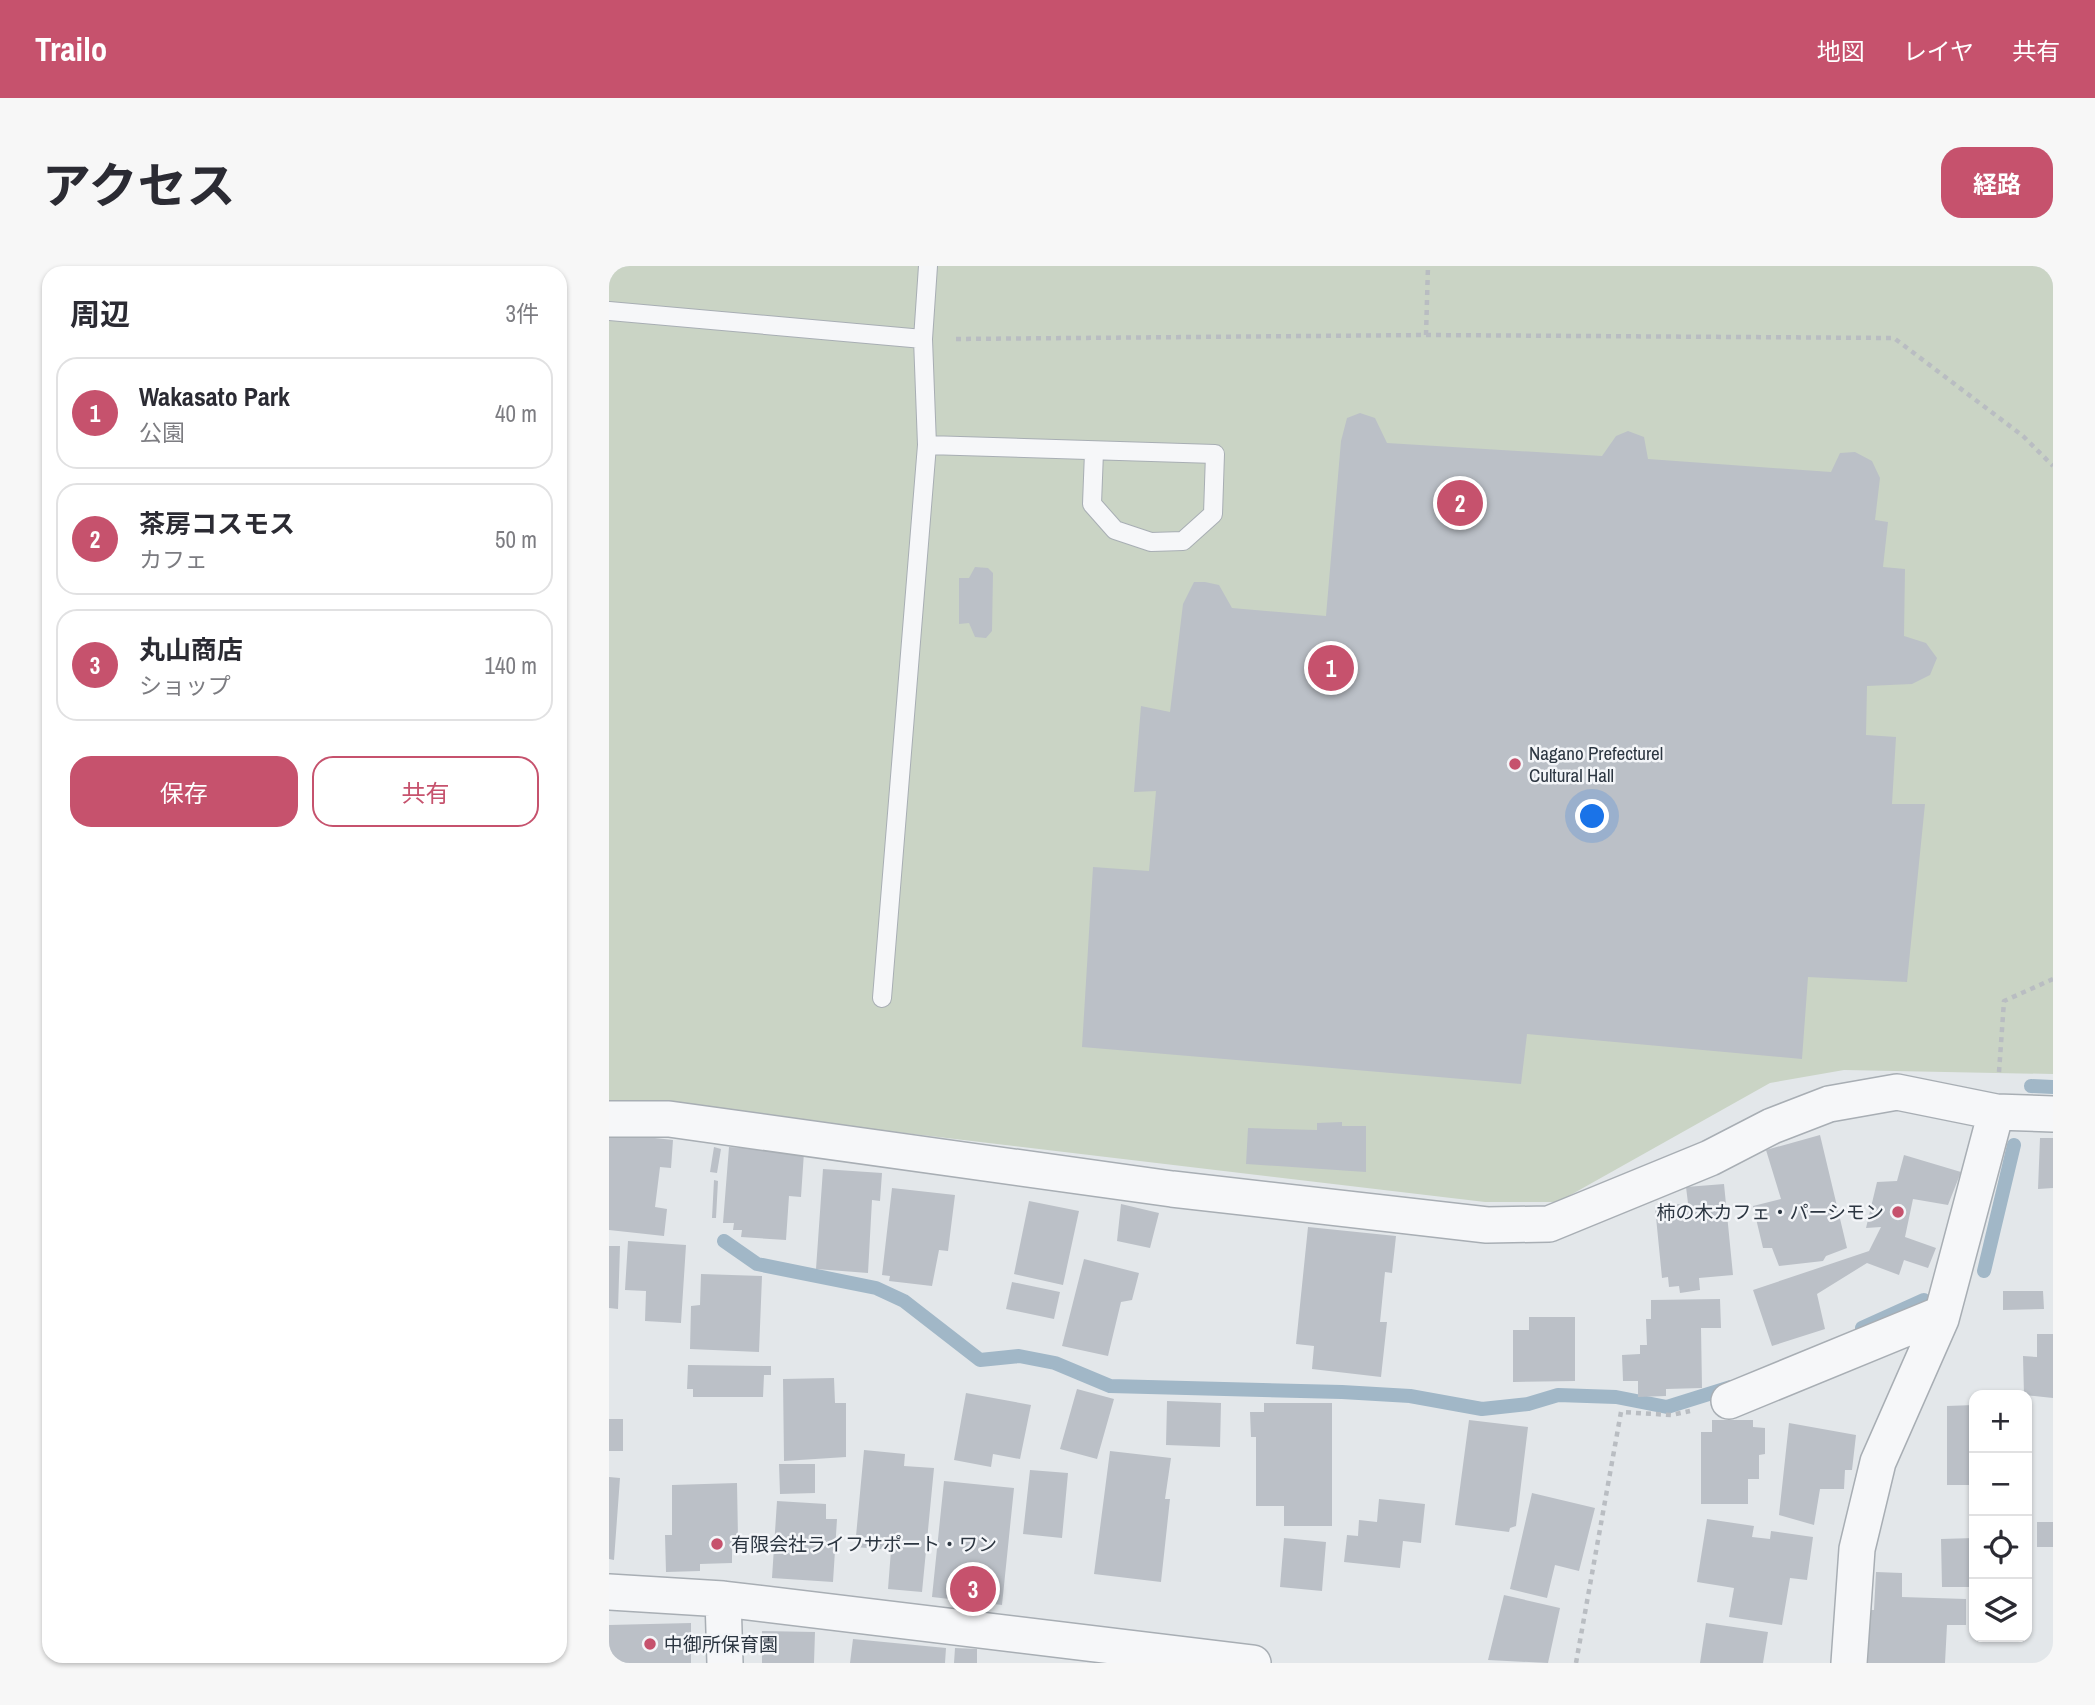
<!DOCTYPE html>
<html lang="ja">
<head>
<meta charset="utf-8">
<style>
	:root { --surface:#fff; --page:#f7f7f7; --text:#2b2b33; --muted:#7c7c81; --line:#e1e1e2; --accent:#c6526d }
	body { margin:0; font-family:"Archivo Narrow","Noto Sans JP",sans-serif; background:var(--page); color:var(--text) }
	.controls { position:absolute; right:21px; bottom:21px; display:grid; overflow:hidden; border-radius:14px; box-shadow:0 2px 5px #0004 }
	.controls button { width:63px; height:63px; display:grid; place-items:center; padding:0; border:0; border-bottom:2px solid var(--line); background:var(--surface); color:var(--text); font:35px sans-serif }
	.you { position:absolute; left:984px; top:551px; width:24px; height:24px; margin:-18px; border:5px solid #fff; border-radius:50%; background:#1a73e8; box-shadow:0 0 0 10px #1a73e833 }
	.badge { display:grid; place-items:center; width:46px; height:46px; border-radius:50%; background:var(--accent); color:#fff; font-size:23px; font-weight:700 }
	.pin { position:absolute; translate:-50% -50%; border:4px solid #fff; box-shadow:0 2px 7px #0006 }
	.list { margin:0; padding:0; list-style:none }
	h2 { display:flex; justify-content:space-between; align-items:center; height:91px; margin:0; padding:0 28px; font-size:30px }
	h2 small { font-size:23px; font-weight:400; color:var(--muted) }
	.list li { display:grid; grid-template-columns:46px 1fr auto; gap:21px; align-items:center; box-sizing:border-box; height:112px; margin:0 14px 14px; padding:0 14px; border:2px solid var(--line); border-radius:21px }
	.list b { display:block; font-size:26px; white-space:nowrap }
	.list p { margin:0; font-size:23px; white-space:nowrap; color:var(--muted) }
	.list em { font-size:23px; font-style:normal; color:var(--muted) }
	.actions { display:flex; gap:14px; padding:21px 28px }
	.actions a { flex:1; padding:16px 0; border:2px solid var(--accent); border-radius:21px; text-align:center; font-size:24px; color:var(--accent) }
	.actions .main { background:var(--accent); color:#fff }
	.icon { flex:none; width:38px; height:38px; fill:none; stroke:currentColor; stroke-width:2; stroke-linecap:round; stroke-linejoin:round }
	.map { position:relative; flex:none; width:1444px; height:1397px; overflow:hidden; border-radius:21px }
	header { display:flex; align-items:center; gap:42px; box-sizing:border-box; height:98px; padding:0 35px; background:var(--accent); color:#fff }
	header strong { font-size:33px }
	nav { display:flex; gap:38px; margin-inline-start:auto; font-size:24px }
	.intro { display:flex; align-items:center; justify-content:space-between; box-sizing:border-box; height:168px; padding:0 42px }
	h1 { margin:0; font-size:49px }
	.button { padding:18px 32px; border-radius:21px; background:var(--accent); color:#fff; font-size:24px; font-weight:700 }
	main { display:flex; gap:42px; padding:0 42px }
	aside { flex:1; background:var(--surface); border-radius:21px; box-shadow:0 2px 5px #0004 }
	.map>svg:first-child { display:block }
</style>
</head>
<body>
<header>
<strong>Trailo</strong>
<nav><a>地図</a><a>レイヤ</a><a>共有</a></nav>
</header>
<div class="intro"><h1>アクセス</h1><a class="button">経路</a></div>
<main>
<aside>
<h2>周辺<small>3件</small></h2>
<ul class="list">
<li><span class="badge">1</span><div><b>Wakasato Park</b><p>公園</p></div><em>40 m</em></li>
<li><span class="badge">2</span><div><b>茶房コスモス</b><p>カフェ</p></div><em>50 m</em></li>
<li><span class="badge">3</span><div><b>丸山商店</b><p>ショップ</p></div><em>140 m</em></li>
</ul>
<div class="actions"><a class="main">保存</a><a>共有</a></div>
</aside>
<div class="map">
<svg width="1444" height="1397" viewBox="0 0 1444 1397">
	<rect width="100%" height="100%" fill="#e3e7ea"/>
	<path fill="#cad4c5" d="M 0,0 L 1444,0 L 1444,808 L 1235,804 L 1161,817 L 949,936 L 876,936 L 60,839 L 0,836 Z"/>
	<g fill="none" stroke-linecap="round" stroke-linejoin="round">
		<path stroke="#a1b7c7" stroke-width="14" d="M 1422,820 L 1444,821
			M 115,975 L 148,998 L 267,1022 L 295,1035 L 371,1094 L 410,1090 L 446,1097 L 501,1120 L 733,1126 L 801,1130 L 873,1143 L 919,1138 L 949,1129 L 1007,1131 L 1058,1141 L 1122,1121
			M 1375,1005 L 1405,879
			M 1253,1062 L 1315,1034"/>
	</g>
	<path fill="#bbc0c7" d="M 751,147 L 766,152 L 778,177 L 993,190 L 1007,170 L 1019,165 L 1035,171 L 1039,193 L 1222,206 L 1231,187 L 1246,186 L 1263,195 L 1271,212 L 1266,254 L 1279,256 L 1274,301 L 1296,303 L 1295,370 L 1317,377 L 1328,392 L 1321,409 L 1303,418 L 1258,420 L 1257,469 L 1287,471 L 1283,538 L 1316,538 L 1298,716 L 1199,711 L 1193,793 L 918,768 L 912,818 L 473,781 L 484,601 L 540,605 L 547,525 L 525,526 L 532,440 L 561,446 L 574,338 L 585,316 L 596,316 L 610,319 L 623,342 L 717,350 L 732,175 L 738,152 Z
		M 366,301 L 379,302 L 384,307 L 383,365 L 377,372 L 366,371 L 360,357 L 350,358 L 350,312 L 360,312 Z
		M 733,856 L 733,860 L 757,860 L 757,906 L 637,898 L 639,862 L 708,864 L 708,857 Z
		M 0,867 L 64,874 L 62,902 L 51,901 L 46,941 L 58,943 L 55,970 L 0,964 Z
		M 1211,869 L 1238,982 L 1217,990 L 1214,995 L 1170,1000 L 1163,982 L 1154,982 L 1144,940 L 1172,933 L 1157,884 Z
		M 1431,872 L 1444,872 L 1444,922 L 1429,923 Z
		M 105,881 L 112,883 L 108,907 L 101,906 Z
		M 120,881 L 195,886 L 192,931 L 180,930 L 177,974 L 132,971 L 133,964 L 124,964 L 125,957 L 114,957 Z
		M 1295,889 L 1352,906 L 1339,939 L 1304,933 L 1296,971 L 1327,982 L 1319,1002 L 1295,994 L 1290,1009 L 1258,997 L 1208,1028 L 1216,1063 L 1163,1080 L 1144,1024 L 1260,985 L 1272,961 L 1257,962 L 1268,916 L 1288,915 Z
		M 214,903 L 273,907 L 271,935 L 263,934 L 259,1007 L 207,1003 Z
		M 105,914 L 109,915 L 107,952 L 103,952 Z
		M 1115,918 L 1124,1009 L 1090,1012 L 1091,1024 L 1071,1027 L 1070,1020 L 1060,1021 L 1059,1011 L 1053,1012 L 1046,941 L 1079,937 L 1077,921 Z
		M 283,922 L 346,929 L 339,985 L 330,984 L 323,1020 L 280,1015 L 281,1010 L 273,1009 Z
		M 420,935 L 470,945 L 454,1019 L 405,1008 Z
		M 512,938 L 550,947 L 541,982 L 508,975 Z
		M 699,961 L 787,970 L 783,1007 L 776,1006 L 771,1056 L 778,1056 L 772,1111 L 703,1103 L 705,1080 L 687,1078 Z
		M 19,975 L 77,979 L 72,1057 L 36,1055 L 37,1025 L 16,1024 Z
		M 0,980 L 11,980 L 9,1043 L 0,1042 Z
		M 475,993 L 530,1007 L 523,1034 L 512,1036 L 499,1090 L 453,1080 Z
		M 92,1008 L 153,1010 L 150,1086 L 81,1083 L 82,1040 L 91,1039 Z
		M 403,1016 L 451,1026 L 445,1053 L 397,1043 Z
		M 1394,1025 L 1434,1025 L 1435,1043 L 1394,1044 Z
		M 1111,1033 L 1112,1062 L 1092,1062 L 1093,1122 L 1057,1123 L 1057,1130 L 1029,1131 L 1029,1115 L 1014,1115 L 1013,1089 L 1031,1088 L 1031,1079 L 1038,1079 L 1037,1053 L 1042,1053 L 1042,1034 Z
		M 920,1051 L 966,1051 L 966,1115 L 904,1116 L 904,1064 L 920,1064 Z
		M 1428,1068 L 1444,1068 L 1444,1132 L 1415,1129 L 1414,1090 L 1428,1091 Z
		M 79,1099 L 162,1100 L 162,1109 L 155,1109 L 154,1131 L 84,1131 L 84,1123 L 78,1123 Z
		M 225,1112 L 226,1137 L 237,1137 L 237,1191 L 175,1195 L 174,1113 Z
		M 468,1123 L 505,1133 L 488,1193 L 451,1183 Z
		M 357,1127 L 422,1139 L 411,1193 L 384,1188 L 382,1201 L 345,1194 Z
		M 558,1135 L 612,1137 L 611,1181 L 557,1179 Z
		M 655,1137 L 723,1137 L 723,1260 L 675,1260 L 675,1240 L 647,1240 L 647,1171 L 642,1171 L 641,1146 L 655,1146 Z
		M 1365,1139 L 1365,1219 L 1338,1219 L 1338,1140 Z
		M 0,1153 L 14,1153 L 14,1185 L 0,1185 Z
		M 860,1154 L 919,1161 L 907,1260 L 901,1262 L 900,1266 L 846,1259 Z
		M 1103,1154 L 1144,1154 L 1144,1161 L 1156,1162 L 1156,1188 L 1150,1189 L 1150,1213 L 1139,1213 L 1139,1238 L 1092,1238 L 1092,1166 L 1103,1166 Z
		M 1180,1157 L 1247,1169 L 1243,1204 L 1236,1204 L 1235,1223 L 1211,1223 L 1205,1259 L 1170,1249 Z
		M 255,1184 L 296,1188 L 295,1200 L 325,1202 L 313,1326 L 279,1323 L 282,1284 L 246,1281 Z
		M 501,1185 L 562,1192 L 556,1233 L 561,1233 L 552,1316 L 485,1308 Z
		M 170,1198 L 206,1198 L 206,1227 L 171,1228 Z
		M 421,1204 L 459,1207 L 453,1272 L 414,1268 Z
		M 0,1211 L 11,1212 L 5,1294 L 0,1293 Z
		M 335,1215 L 405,1222 L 393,1339 L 323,1331 Z
		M 128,1217 L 129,1272 L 123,1272 L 123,1297 L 91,1298 L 91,1305 L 57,1306 L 56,1269 L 63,1269 L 63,1219 Z
		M 923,1227 L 986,1242 L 970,1305 L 946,1299 L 938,1332 L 901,1323 Z
		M 770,1233 L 816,1238 L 812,1277 L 794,1275 L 791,1302 L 735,1296 L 738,1269 L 749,1270 L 750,1254 L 768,1256 Z
		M 168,1235 L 217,1238 L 217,1253 L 228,1253 L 224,1316 L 163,1312 Z
		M 1098,1253 L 1145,1260 L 1143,1271 L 1161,1273 L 1162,1265 L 1204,1271 L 1198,1314 L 1181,1312 L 1173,1359 L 1120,1351 L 1125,1322 L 1088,1316 Z
		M 1428,1256 L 1444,1256 L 1444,1281 L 1428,1281 Z
		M 675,1272 L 717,1276 L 713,1325 L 671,1321 Z
		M 1365,1272 L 1365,1321 L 1333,1321 L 1332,1273 Z
		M 1267,1306 L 1293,1307 L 1293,1331 L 1357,1333 L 1357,1359 L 1338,1359 L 1336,1397 L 1259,1397 L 1260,1344 L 1265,1344 Z
		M 895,1329 L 951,1342 L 939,1397 L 879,1394 Z
		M 82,1357 L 82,1397 L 0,1397 L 0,1359 Z
		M 1097,1357 L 1159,1366 L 1154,1397 L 1091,1397 Z
		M 153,1365 L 206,1366 L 205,1397 L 153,1397 Z
		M 244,1373 L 337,1382 L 336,1397 L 241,1397 Z
		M 346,1382 L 368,1383 L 368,1397 L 345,1397 Z"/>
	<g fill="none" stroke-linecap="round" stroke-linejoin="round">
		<g stroke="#a8aeb4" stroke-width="20">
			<path id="lane" d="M 0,45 L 314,73 L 318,179 L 273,732
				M 314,73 L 319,0
				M 318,179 L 606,188 L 604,248 L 574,275 L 542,276 L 506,264 L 483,238 L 485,186"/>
		</g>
		<g stroke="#a8aeb4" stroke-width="38">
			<path id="street" d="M 0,853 L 60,853 L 563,923 L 878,959 L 940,958 L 1101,892 L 1163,860 L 1220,838 L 1288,826 L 1387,846 L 1444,848
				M 1120,1135 L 1332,1048
				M 0,1326 L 114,1333 L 644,1397
				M 114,1333 L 116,1397
				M 1240,1397 L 1248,1283 L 1269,1196 L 1332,1053 L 1387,846"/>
		</g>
		<path stroke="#b9bdc2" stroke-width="4.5" stroke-dasharray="5 5" stroke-linecap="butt" d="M 817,69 L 819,0
			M 347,73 L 817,69 L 1285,72 L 1414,170 L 1444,200
			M 1390,806 L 1395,735 L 1444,713
			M 967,1397 L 1012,1146 L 1062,1149 L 1081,1145"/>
		<use href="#lane" stroke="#f6f7f9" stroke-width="18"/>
		<use href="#street" stroke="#f6f7f9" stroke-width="35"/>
	</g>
	<g fill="#c6526d" stroke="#f3f5f8" stroke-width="2.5">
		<circle cx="906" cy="498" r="7"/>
		<circle cx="1289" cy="946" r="7"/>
		<circle cx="108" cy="1278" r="7"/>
		<circle cx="41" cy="1378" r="7"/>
	</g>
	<g text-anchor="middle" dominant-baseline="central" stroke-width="5" stroke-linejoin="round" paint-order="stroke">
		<g font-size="19" fill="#2c3641" stroke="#f3f5f8" text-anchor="start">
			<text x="920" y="487">Nagano Prefecturel<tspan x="920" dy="22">Cultural Hall</tspan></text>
			<text x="1275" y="946" text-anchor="end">柿の木カフェ・パーシモン</text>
			<text x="122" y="1278">有限会社ライフサポート・ワン</text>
			<text x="55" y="1378">中御所保育園</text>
		</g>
	</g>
</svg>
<div class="controls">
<button>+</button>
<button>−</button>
<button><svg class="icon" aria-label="locate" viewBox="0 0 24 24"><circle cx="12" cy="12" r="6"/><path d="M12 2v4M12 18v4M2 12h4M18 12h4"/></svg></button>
<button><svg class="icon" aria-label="layers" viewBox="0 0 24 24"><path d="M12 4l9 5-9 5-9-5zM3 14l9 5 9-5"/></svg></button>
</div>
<div class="you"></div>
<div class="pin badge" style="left:722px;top:402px">1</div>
<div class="pin badge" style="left:851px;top:237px">2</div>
<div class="pin badge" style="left:364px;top:1323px">3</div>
</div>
</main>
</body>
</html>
